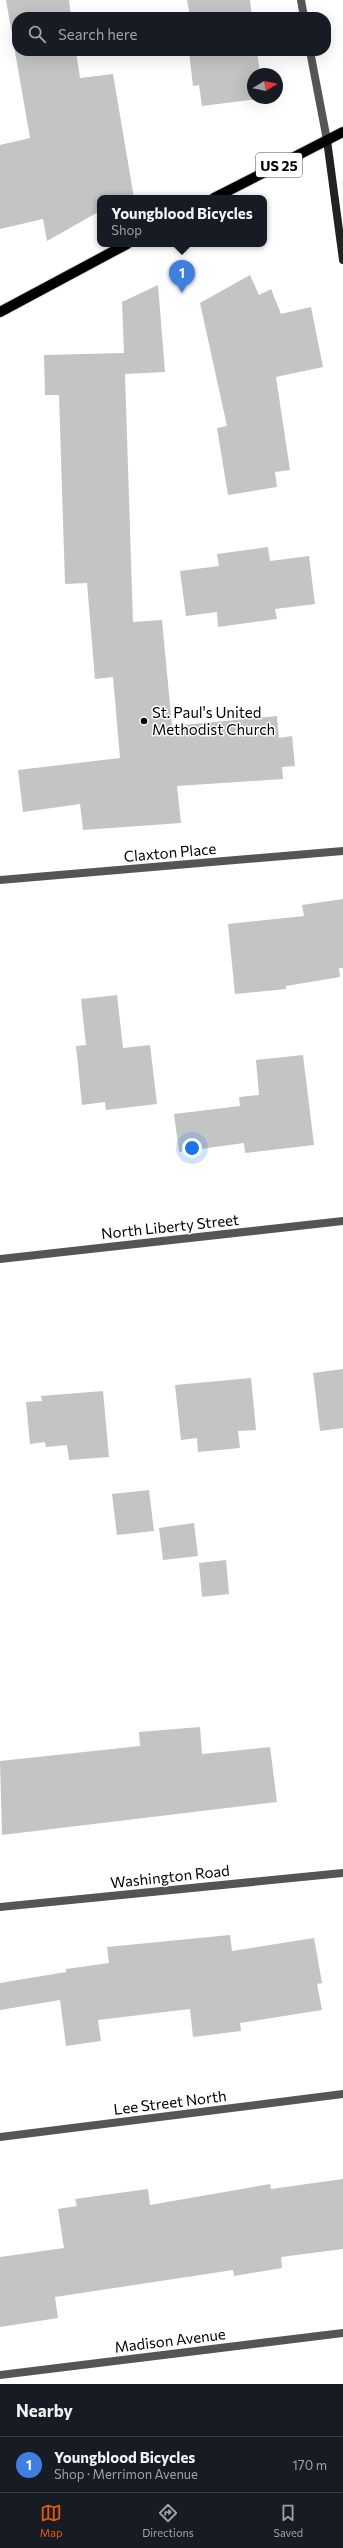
<!DOCTYPE html>
<html lang="en">
<head>
<meta charset="utf-8">
<style>
	:root { --surface:#171b24; --page:#242831; --text:#f1f3f6; --muted:#9ea1a6; --line:#363941; --accent:#ea580c }
	body { margin:0; font-family:Commissioner,sans-serif; background:var(--page); color:var(--text) }
	.compass { position:absolute; left:247px; top:68px; width:36px; height:36px; border-radius:50%; background:var(--surface); box-shadow:0 4px 16px #0002; rotate:80deg }
	.you { position:absolute; left:192px; top:1148px; width:14px; height:14px; margin:-10px; border:3px solid #fff; border-radius:50%; background:#1a73e8; box-shadow:0 0 0 6px #1a73e833 }
	.badge { display:grid; place-items:center; width:26px; height:26px; border-radius:50%; background:var(--accent); color:#fff; font-size:13px; font-weight:700 }
	.pin { position:absolute; translate:-50% -33px; filter:drop-shadow(0 1px 2px #0008) }
	.pin::after { content:''; position:absolute; top:21px; width:14px; height:12px; background:inherit; clip-path:polygon(0 0,100% 0,50% 100%) }
	.popup { position:absolute; left:97px; top:195px; width:170px; height:52px; box-sizing:border-box; display:grid; place-content:center; border-radius:8px; background:var(--surface); filter:drop-shadow(0 1px 3px #0005); font-size:13px; white-space:nowrap; color:var(--muted) }
	.popup b { font-size:15px; color:var(--text) }
	.popup::after { content:''; position:absolute; left:50%; top:100%; margin-left:-8px; border:8px solid transparent; border-top-color:var(--surface) }
	.list { margin:0; padding:0; list-style:none }
	h2 { display:flex; justify-content:space-between; align-items:center; height:52px; margin:0; padding:0 16px; font-size:17px }
	h2 small { font-size:13px; font-weight:400; color:var(--muted) }
	.list li { display:grid; grid-template-columns:26px 1fr auto; gap:12px; align-items:center; box-sizing:border-box; height:56px; padding:0 16px; border-top:1px solid var(--line) }
	.list b { display:block; font-size:15px; white-space:nowrap }
	.list p { margin:0; font-size:13px; white-space:nowrap; color:var(--muted) }
	.list em { font-size:13px; font-style:normal; color:var(--muted) }
	.icon { flex:none; width:22px; height:22px; fill:none; stroke:currentColor; stroke-width:2; stroke-linecap:round; stroke-linejoin:round }
	.map { position:relative; flex:none; width:343px; height:2384px; overflow:hidden }
	.search { position:absolute; background:var(--surface); box-shadow:0 4px 16px #0002; left:12px; right:12px; top:12px; height:44px; display:flex; align-items:center; gap:10px; box-sizing:border-box; padding:0 14px; border-radius:16px; color:var(--muted); font-size:15px }
	.sheet { height:108px; background:var(--surface) }
	nav { display:flex; justify-content:space-around; align-items:center; box-sizing:border-box; height:56px; border-top:1px solid var(--line); background:var(--surface); font-size:11px; color:var(--muted) }
	nav a { display:grid; justify-items:center; gap:2px }
	nav .on { color:var(--accent) }
	.map>svg:first-child { display:block }
</style>
</head>
<body>
<div class="map">
<svg width="343" height="2384" viewBox="0 0 343 2384">
	<rect width="100%" height="100%" fill="#fff"/>
	<path fill="#c4c4c4" d="M 6,0 L 69,0 L 71,17 L 17,17 L 17,51 L 76,51 L 80,78 L 113,74 L 134,198 L 100,198 L 100,211 L 47,241 L 43,219 L 0,229 L 0,145 L 30,138 Z
		M 187,0 L 250,0 L 252,17 L 190,17 Z
		M 189,51 L 257,51 L 260,74 L 253,74 L 253,98 L 258,99 L 202,106 L 199,85 L 193,86 Z
		M 250,275 L 259,295 L 271,289 L 281,314 L 311,307 L 323,367 L 276,377 L 290,470 L 275,472 L 277,487 L 228,495 L 217,428 L 227,426 L 200,303 Z
		M 158,285 L 165,372 L 125,374 L 133,622 L 162,620 L 172,726 L 277,716 L 279,738 L 292,736 L 295,766 L 282,767 L 283,779 L 177,786 L 181,823 L 83,830 L 80,804 L 23,812 L 18,770 L 120,758 L 113,677 L 95,679 L 87,583 L 65,584 L 59,395 L 45,395 L 44,355 L 124,353 L 122,302 Z
		M 268,547 L 270,561 L 309,556 L 315,604 L 275,609 L 277,619 L 218,627 L 217,612 L 186,616 L 180,571 L 219,566 L 217,554 Z
		M 343,899 L 343,968 L 339,968 L 340,977 L 286,986 L 286,989 L 235,994 L 228,924 L 304,916 L 302,905 Z
		M 117,995 L 123,1048 L 150,1045 L 157,1104 L 106,1110 L 105,1102 L 82,1105 L 76,1046 L 86,1045 L 81,999 Z
		M 303,1055 L 314,1145 L 245,1153 L 244,1143 L 179,1152 L 174,1114 L 240,1106 L 239,1097 L 259,1095 L 256,1060 Z
		M 343,1369 L 343,1428 L 320,1431 L 313,1373 Z
		M 251,1378 L 256,1430 L 238,1431 L 240,1448 L 198,1452 L 197,1438 L 181,1440 L 175,1385 Z
		M 103,1391 L 109,1457 L 69,1460 L 67,1445 L 46,1447 L 45,1442 L 30,1444 L 26,1402 L 42,1401 L 41,1396 Z
		M 149,1490 L 154,1531 L 117,1535 L 112,1494 Z
		M 194,1523 L 198,1556 L 163,1560 L 159,1528 Z
		M 226,1560 L 229,1594 L 202,1597 L 199,1563 Z
		M 200,1727 L 202,1754 L 270,1747 L 277,1802 L 2,1835 L 0,1761 L 140,1746 L 139,1732 Z
		M 230,1935 L 232,1951 L 314,1938 L 322,1983 L 317,1984 L 322,2010 L 240,2023 L 241,2031 L 193,2037 L 190,2009 L 98,2020 L 101,2041 L 66,2046 L 60,2000 L 0,2010 L 0,1983 L 66,1972 L 66,1969 L 109,1963 L 107,1947 Z
		M 343,2179 L 343,2249 L 281,2257 L 282,2268 L 234,2276 L 233,2270 L 55,2297 L 58,2318 L 0,2327 L 0,2257 L 64,2248 L 58,2209 L 77,2206 L 75,2199 L 148,2189 L 150,2205 L 270,2184 L 271,2189 Z"/>
	<g fill="none" stroke-linecap="round" stroke-linejoin="round">
		<g stroke="#dbdbdb" stroke-width="12">
			<path id="primary" d="M 214,198 L 343,132
				M 0,312 L 127,244"/>
		</g>
		<path stroke="#555" stroke-width="8" d="M 301,0 L 304,17
			M 310,51 L 327,140
			M 0,880 L 343,851
			M 0,1259 L 343,1221
			M 0,1907 L 343,1873
			M 0,2137 L 343,2094
			M 0,2375 L 343,2333"/>
		<path stroke="#222" stroke-width="8" d="M 327,140 L 343,260"/>
		<use href="#primary" stroke="#000" stroke-width="10"/>
	</g>
	<circle fill="#000" stroke="#fff" stroke-width="1.5" cx="144" cy="721" r="4"/>
	<g text-anchor="middle" dominant-baseline="central" stroke-width="3" stroke-linejoin="round" paint-order="stroke">
		<rect fill="#fff" stroke="#4c4c4c" stroke-width="1" x="256" y="153" width="46" height="24" rx="3"/>
		<g font-size="14" font-weight="bold" fill="#000">
			<text x="279" y="165">US 25</text>
		</g>
		<g font-size="15" fill="#000" stroke="#fff" text-anchor="start">
			<text x="152" y="712">St. Paul's United<tspan x="152" dy="17">Methodist Church</tspan></text>
		</g>
		<g font-size="15" fill="#000" stroke="#fff">
			<text transform="translate(170 852) rotate(-5)">Claxton Place</text>
			<text transform="translate(170 1226) rotate(-6)">North Liberty Street</text>
			<text transform="translate(170 1876) rotate(-6)">Washington Road</text>
			<text transform="translate(170 2102) rotate(-7)">Lee Street North</text>
			<text transform="translate(170 2340) rotate(-7)">Madison Avenue</text>
		</g>
	</g>
</svg>
<svg class="compass" viewBox="-18 -18 36 36"><path d="M0-13l5 13h-10z" fill="#e53935"/><path d="M0 13l5-13h-10z" fill="#9ea1a6"/></svg>
<div class="you"></div>
<div class="pin badge" style="left:182px;top:293px;background:#3f7fe0">1</div>
<div class="popup"><b>Youngblood Bicycles</b>Shop</div>
<div class="search"><svg class="icon" aria-label="search" viewBox="0 0 24 24"><circle cx="10" cy="10" r="6"/><path d="M15 15l6 6"/></svg>Search here</div>
</div>
<section class="sheet">
<h2>Nearby<small></small></h2>
<ul class="list">
<li><span class="badge" style="background:#3f7fe0">1</span><div><b>Youngblood Bicycles</b><p>Shop · Merrimon Avenue</p></div><em>170 m</em></li>
</ul>
</section>
<nav>
<a class="on"><svg class="icon" aria-label="map" viewBox="0 0 24 24"><path d="M3 6l6-2 6 2 6-2v14l-6 2-6-2-6 2zM9 4v14M15 6v14"/></svg>Map</a>
<a><svg class="icon" aria-label="directions" viewBox="0 0 24 24"><path d="M12 3l9 9-9 9-9-9zM9 14v-3h6M13 9l2 2-2 2"/></svg>Directions</a>
<a><svg class="icon" aria-label="saved" viewBox="0 0 24 24"><path d="M7 4h10v16l-5-4-5 4z"/></svg>Saved</a>
</nav>
</body>
</html>
